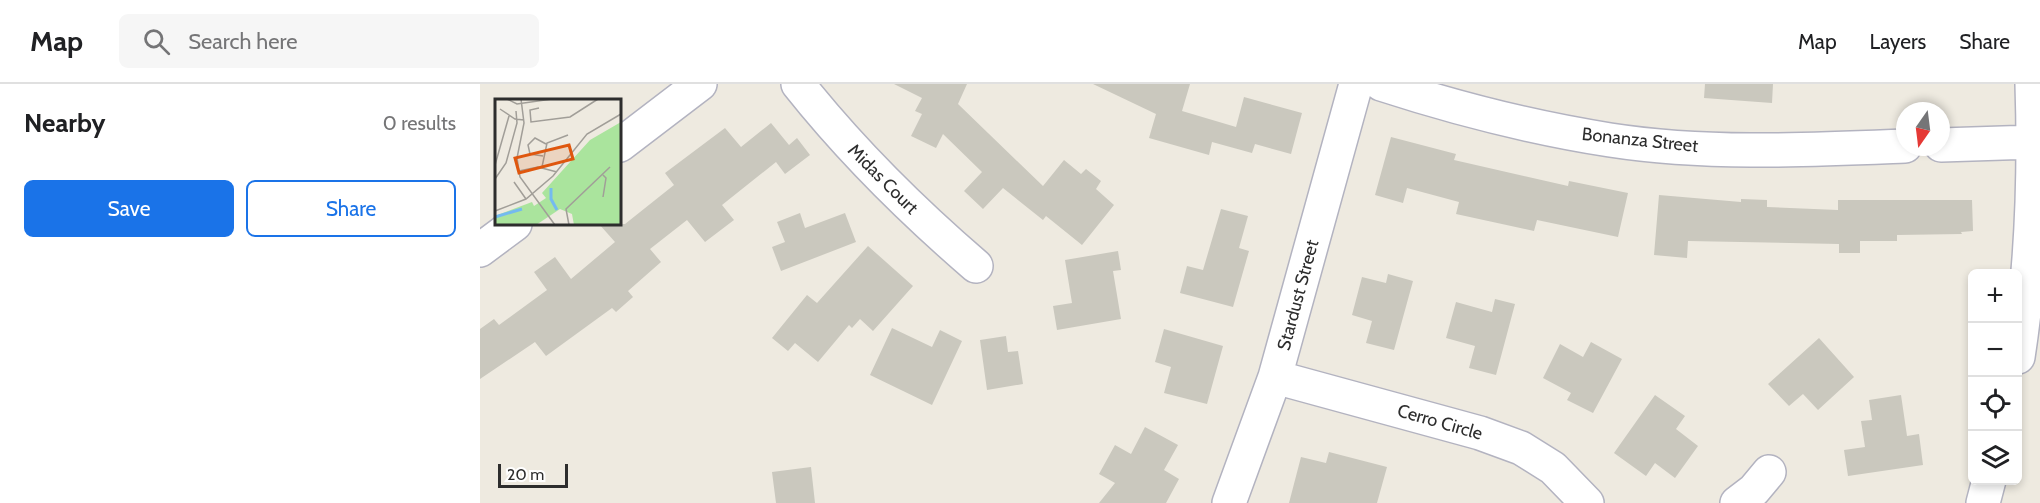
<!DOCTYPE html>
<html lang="en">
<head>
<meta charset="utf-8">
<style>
	:root { --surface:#fff; --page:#f6f6f6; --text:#202124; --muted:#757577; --line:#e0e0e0; --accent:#1a73e8 }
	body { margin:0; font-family:Cabin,sans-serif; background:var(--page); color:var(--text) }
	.controls { position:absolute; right:18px; bottom:18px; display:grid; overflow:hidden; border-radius:9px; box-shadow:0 3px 9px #0003 }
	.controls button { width:54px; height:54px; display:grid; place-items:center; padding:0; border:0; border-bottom:2px solid var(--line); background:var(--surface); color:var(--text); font:30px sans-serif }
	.compass { position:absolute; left:1416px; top:18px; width:54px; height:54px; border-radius:50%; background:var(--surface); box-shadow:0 3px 9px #0003; rotate:194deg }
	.scale { position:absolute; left:18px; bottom:15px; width:70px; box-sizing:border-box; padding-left:6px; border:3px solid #2d2d2d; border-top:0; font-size:16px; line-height:21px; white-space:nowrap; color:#2d2d2d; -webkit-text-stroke:4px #fff; paint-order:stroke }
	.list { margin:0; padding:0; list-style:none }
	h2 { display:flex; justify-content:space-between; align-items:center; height:78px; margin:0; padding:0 24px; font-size:26px }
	h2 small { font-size:20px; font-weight:400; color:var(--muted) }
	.actions { display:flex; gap:12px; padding:18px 24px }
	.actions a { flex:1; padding:14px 0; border:2px solid var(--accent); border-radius:9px; text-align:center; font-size:21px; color:var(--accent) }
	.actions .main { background:var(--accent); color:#fff }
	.icon { flex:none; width:33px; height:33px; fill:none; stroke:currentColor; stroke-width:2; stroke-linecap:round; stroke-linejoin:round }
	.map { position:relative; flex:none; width:1560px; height:419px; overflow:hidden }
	header { display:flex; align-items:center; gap:36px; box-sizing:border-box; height:84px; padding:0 30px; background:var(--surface); border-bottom:2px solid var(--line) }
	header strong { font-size:28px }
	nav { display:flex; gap:33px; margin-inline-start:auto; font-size:21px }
	.search { width:420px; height:54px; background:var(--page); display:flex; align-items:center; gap:15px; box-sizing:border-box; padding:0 21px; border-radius:9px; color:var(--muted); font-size:22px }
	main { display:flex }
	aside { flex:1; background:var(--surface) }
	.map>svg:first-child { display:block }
</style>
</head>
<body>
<header>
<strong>Map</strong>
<div class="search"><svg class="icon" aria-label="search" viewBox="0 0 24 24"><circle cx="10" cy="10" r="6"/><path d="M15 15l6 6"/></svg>Search here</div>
<nav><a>Map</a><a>Layers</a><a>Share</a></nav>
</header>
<main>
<aside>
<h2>Nearby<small>0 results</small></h2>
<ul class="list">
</ul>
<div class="actions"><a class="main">Save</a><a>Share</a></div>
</aside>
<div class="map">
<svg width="1560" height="419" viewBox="0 0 1560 419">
	<rect width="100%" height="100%" fill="#eeeae0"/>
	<path fill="#cac8be" d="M 414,0 L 487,0 L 478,20 L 563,102 L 584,76 L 601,90 L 606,85 L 621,97 L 616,105 L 634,121 L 602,161 L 566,132 L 563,136 L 523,104 L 503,125 L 484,107 L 502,88 L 463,50 L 456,64 L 431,52 L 442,30 L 435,27 L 442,14 Z
		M 613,0 L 710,0 L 702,27 L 756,43 L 764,13 L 822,29 L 811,70 L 775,60 L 772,69 L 732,58 L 729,71 L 669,54 L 676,30 Z
		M 1225,0 L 1293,0 L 1292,19 L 1224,14 Z
		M 291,39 L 309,61 L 317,54 L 330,71 L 305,90 L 296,78 L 242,121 L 254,136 L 225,158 L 207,136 L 170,165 L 181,178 L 148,207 L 153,213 L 136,228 L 132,224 L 66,272 L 55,258 L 0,295 L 0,245 L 14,235 L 19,241 L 67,206 L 54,188 L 75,173 L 91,195 L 135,158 L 119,140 L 145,140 L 194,101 L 185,89 L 245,44 L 261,63 Z
		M 911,53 L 976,70 L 974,76 L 1088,102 L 1089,97 L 1148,109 L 1138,153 L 1057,136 L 1054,147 L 976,130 L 979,118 L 927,104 L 923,119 L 895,111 Z
		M 1179,111 L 1261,118 L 1261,115 L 1287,116 L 1287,123 L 1358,126 L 1358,116 L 1492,116 L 1493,147 L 1481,148 L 1482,150 L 1417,151 L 1417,157 L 1380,157 L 1380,169 L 1359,169 L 1359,160 L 1208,157 L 1207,174 L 1174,171 Z
		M 741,125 L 768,132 L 759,164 L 769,167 L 753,223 L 700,209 L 707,182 L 723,186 Z
		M 320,129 L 325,144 L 365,129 L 376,158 L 301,187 L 292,163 L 305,158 L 297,138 Z
		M 388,162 L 433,202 L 393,247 L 380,235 L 372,244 L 369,241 L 338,278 L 315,259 L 308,267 L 292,254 L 327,211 L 337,219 Z
		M 638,167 L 641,186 L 633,187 L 641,235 L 577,246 L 573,222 L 592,219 L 585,176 Z
		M 908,190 L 933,197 L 914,266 L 886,259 L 892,237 L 872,231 L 882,193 L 906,199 Z
		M 1015,215 L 1035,220 L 1016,291 L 989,284 L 995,262 L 966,254 L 976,218 L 1012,228 Z
		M 412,244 L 452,263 L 460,246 L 482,257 L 452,321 L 390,291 Z
		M 684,245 L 743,262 L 727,320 L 684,309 L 691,283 L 675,278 Z
		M 526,252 L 528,268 L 538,267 L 543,300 L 507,306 L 500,256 Z
		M 1339,254 L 1374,293 L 1338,326 L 1323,310 L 1309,322 L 1288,300 Z
		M 1111,258 L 1142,275 L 1113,329 L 1087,316 L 1091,309 L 1063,294 L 1080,260 L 1103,273 Z
		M 1175,311 L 1205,332 L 1196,345 L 1218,362 L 1195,394 L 1175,379 L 1166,392 L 1134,369 Z
		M 1421,311 L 1427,352 L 1439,350 L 1443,381 L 1368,392 L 1364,366 L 1385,363 L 1381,337 L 1392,336 L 1389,316 Z
		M 665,343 L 698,361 L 684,386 L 699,395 L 686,419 L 619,419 L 635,399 L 619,390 L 635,361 L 651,370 Z
		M 849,368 L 907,383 L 897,419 L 809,419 L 821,373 L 846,379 Z
		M 331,383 L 335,419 L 296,419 L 292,388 Z"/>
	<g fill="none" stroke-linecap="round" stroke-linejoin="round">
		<g stroke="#b3b3c0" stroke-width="36">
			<path id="minor" d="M 318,0 C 372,68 431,126 496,182
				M 901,0 C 975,24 1053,44 1130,56 C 1227,71 1327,66 1425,62
				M 140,61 L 220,0
				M 1461,61 L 1554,58
				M 0,166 L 35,140
				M 1538,273 C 1552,182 1555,92 1552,0
				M 795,293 L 1000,349 L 1041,364 L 1073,384 L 1107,419
				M 749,419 L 795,293 L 876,0
				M 1257,419 L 1274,406 L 1289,388
				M 1503,419 L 1509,396"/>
		</g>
		<use href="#minor" stroke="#fff" stroke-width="33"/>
	</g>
	<g text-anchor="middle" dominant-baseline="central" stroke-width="4.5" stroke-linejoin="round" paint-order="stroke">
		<g font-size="18" fill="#2d2d2d" stroke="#fff">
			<text transform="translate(1160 56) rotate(6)">Bonanza Street</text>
			<text transform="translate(403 95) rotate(45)">Midas Court</text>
			<text transform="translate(818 211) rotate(-75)">Stardust Street</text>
			<text transform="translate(960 338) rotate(16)">Cerro Circle</text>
		</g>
	</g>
	<g transform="translate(15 15)">
		<rect width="126" height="126" fill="#eeeae0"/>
		<path d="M 126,23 L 126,126 L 79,126 L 77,115 L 65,110 L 41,126 L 0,126 L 0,117 L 37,103 L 39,107 L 51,99 L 47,94 L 95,41 Z" fill="#aae49d"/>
		<path fill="none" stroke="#74baef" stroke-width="3" d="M 56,89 L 56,100 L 62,111M 0,118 L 27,110"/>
		<path fill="none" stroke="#a19e98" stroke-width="1.5" d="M 12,0 L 22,5 L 57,0M 26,0 L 29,24 L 22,59 L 25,78 L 60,126M 44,9 L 35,11 L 36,23 L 75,18 L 103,0M 5,10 L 20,20 L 29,21M 48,57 L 35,55 L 33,46 L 40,39 L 51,45M 0,66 L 14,17M 47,68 L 52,44 L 73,36M 24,72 L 43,68 L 62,73M 0,80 L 11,64 L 22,24 L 21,12M 19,83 L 31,100M 108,98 L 111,79 L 108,76M 0,112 L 31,100 L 58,77 L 92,35 L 126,15M 74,126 L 71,110 L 115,68"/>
		<path fill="#df570e" fill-opacity="0.15" stroke="#df570e" stroke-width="3" d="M 74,46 L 78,60 L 24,74 L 20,59 Z"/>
		<rect width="126" height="126" fill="none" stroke="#2d2d2d" stroke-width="3"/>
	</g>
</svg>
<div class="controls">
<button>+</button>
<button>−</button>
<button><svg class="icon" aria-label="locate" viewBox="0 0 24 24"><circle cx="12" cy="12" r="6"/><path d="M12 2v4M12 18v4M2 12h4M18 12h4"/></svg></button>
<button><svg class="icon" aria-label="layers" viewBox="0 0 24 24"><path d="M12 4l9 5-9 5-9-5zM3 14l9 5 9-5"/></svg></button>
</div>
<svg class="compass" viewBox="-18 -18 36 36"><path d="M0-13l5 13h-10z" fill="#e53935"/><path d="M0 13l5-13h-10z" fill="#757577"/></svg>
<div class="scale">20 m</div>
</div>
</main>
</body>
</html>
